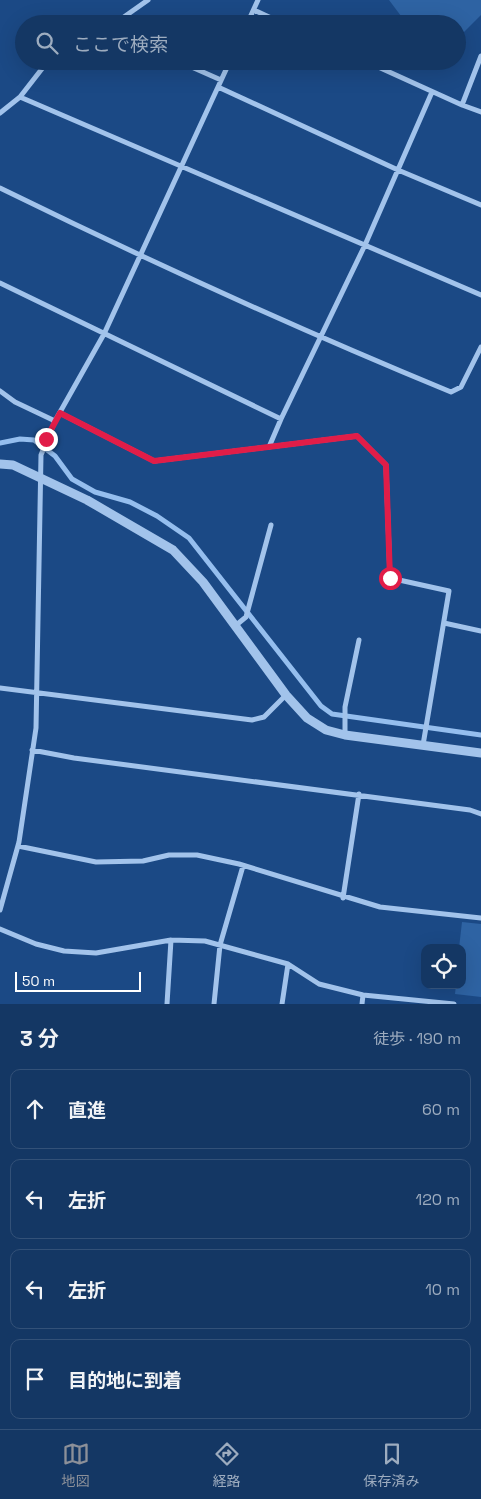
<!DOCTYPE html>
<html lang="ja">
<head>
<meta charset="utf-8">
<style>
	:root { --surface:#143764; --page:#21426d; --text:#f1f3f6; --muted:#9dacbf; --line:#335178; --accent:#8c9099 }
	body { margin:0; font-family:"Space Grotesk","Noto Sans JP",sans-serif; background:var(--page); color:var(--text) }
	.controls { position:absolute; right:15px; bottom:15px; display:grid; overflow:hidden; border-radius:10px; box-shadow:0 5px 20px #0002 }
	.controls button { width:45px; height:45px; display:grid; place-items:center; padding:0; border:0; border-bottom:1px solid var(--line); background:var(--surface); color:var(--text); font:25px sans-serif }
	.scale { position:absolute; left:15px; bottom:12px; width:126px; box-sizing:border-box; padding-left:5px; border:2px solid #fff; border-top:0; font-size:14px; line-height:18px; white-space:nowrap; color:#fff; -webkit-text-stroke:4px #1b4985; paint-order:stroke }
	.stop { position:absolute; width:15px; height:15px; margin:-11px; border:4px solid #e11d48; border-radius:50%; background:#fff }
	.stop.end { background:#e11d48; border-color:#fff; box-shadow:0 1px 5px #0008 }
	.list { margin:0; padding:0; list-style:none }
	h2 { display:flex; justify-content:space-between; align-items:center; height:65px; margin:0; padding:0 20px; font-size:21px }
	h2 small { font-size:16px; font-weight:400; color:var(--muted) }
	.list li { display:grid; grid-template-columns:32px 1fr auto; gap:15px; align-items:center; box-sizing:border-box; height:80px; margin:0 10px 10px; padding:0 10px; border:1px solid var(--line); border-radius:10px }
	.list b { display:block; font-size:19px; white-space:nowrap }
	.list em { font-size:16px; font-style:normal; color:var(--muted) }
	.icon { flex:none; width:28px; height:28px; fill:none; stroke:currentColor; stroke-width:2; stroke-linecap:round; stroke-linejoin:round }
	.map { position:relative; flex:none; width:481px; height:1004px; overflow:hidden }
	.search { position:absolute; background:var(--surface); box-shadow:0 5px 20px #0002; left:15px; right:15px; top:15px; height:55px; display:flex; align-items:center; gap:12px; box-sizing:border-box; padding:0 18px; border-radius:28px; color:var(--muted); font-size:19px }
	.sheet { height:425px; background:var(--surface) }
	nav { display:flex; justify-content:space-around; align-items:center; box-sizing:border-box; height:70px; border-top:1px solid var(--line); background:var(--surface); font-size:14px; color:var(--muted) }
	nav a { display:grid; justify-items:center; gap:2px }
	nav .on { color:var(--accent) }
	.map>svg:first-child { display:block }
</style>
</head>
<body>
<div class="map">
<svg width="481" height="1004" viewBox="0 0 481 1004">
	<rect width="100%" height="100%" fill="#1b4985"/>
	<path fill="#2e63a3" d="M 389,0 L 481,0 L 481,15 L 457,39 L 457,24 L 407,24 Z
		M 462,922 L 481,924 L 481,997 L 455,994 L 456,985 L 462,985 L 462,948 L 459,948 Z"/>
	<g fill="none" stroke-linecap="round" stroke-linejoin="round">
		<path stroke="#95beee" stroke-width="5" d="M 0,443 L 20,439 L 34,440 L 55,456 L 72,479 L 95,492 L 130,502 L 157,516 L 189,538 L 321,706 L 332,714 L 481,735"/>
		<path stroke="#a2c3eb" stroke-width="5" d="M 254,10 L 284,24
			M 114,24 L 148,0
			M 247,24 L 258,0
			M 178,61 L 221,80
			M 365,61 L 462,105 L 481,56
			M 218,87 L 398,170 L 481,205
			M 20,97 L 481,295
			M 462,105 L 481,112
			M 0,113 L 20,97 L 48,61
			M 0,188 C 149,261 298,329 451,392 L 461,387 L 481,347
			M 0,283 L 281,419 L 365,245 L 432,92
			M 0,391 L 15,402 L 55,421
			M 60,413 L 154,461 L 357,436 L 386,465 L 390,578 L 449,591 L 423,745
			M 269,447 L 281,419
			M 444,623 L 481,631
			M 235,626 L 246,617 L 271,525
			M 0,688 L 252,720 L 264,717 L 286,695
			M 345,735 L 345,707 L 359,640
			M 32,750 L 74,758 L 470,810 L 481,814
			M 18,846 L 96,862 L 143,861 L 169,855 L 197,855 L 239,864 L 380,907 L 481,918
			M 343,898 L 359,794
			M 0,910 L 19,842 L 36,728 L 41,455 L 55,421 L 104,334 L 230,61
			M 0,929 L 36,944 L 64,951 L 96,953 L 171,940 L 205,941 L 288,964 L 319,984 L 363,995 L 454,1004
			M 167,1004 L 171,940
			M 214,1004 L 220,945 L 243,866
			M 282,1004 L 288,964
			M 362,1004 L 363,995"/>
		<path stroke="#a2c3eb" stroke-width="9" d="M 0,464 L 13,465 L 87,500 L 173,550 L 203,582 L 286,695 L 307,718 L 326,730 L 345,735 L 481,753"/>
	</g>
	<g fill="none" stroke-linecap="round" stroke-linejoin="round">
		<path stroke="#e11d48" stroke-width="6" d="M 46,439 L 60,413 L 154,461 L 357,436 L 386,465 L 390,578"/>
	</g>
</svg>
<div class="controls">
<button><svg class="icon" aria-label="locate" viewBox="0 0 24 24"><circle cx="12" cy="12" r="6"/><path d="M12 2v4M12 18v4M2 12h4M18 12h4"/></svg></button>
</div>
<div class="scale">50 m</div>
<div class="stop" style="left:390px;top:578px"></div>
<div class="stop end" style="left:46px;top:439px"></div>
<div class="search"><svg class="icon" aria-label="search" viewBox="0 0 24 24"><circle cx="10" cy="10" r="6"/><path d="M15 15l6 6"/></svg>ここで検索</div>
</div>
<section class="sheet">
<h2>3 分<small>徒歩 · 190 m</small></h2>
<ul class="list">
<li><svg class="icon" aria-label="ahead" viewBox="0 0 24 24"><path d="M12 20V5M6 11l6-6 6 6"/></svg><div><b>直進</b></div><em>60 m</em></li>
<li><svg class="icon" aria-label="left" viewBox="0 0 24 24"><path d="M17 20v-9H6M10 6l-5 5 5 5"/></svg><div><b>左折</b></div><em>120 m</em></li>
<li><svg class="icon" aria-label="left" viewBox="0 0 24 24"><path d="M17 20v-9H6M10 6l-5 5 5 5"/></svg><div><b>左折</b></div><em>10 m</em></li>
<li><svg class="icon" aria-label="arrive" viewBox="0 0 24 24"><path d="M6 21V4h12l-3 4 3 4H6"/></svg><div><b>目的地に到着</b></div></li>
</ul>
</section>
<nav>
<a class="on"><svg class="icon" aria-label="map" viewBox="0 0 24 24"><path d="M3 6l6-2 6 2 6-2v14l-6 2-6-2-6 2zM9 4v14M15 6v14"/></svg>地図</a>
<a><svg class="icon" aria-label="directions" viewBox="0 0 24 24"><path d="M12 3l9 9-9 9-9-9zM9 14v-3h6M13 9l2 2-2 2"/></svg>経路</a>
<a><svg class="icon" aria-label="saved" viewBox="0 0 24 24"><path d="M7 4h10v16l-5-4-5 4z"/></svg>保存済み</a>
</nav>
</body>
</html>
